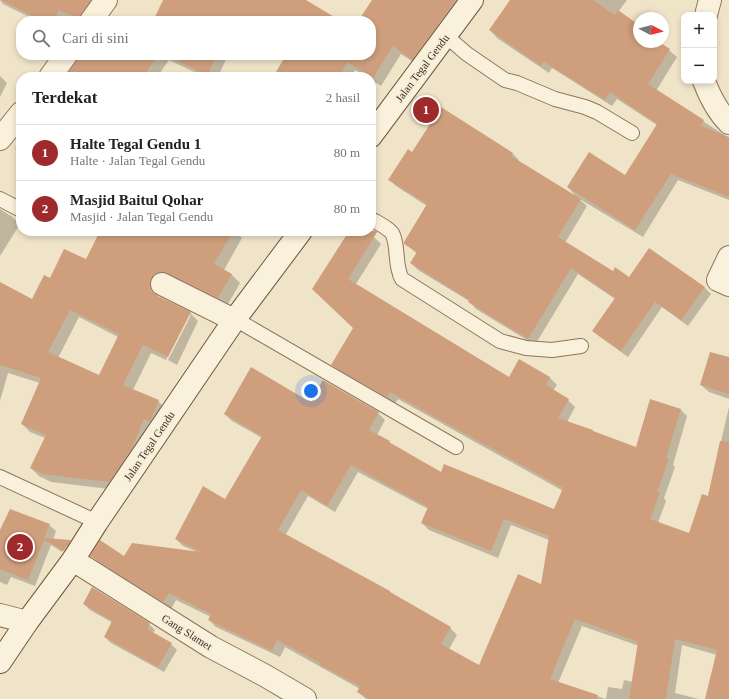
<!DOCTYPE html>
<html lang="id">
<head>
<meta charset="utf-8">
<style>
	:root { --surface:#fff; --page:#f6f6f6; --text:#222; --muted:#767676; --line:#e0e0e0; --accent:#9e2a2b }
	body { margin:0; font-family:Georgia,serif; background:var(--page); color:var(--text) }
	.controls { position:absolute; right:12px; top:12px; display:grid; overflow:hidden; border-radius:8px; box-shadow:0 2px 6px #0003 }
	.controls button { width:36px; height:36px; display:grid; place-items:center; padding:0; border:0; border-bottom:1px solid var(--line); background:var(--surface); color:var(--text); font:20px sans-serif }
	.compass { position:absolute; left:633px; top:12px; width:36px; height:36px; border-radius:50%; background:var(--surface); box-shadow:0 2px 6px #0003; rotate:97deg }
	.you { position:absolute; left:311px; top:391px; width:14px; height:14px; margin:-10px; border:3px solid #fff; border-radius:50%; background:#1a73e8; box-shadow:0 0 0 6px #1a73e833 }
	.badge { display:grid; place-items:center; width:26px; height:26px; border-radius:50%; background:var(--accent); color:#fff; font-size:13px; font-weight:700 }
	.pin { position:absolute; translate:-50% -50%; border:2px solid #fff; box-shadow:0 1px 4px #0006 }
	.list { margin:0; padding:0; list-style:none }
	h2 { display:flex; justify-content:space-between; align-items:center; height:52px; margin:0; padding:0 16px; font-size:17px }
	h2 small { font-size:13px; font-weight:400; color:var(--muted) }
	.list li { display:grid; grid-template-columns:26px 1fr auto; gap:12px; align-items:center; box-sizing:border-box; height:56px; padding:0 16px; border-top:1px solid var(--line) }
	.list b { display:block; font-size:15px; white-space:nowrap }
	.list p { margin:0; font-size:13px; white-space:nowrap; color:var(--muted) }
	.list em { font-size:13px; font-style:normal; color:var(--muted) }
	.icon { flex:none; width:22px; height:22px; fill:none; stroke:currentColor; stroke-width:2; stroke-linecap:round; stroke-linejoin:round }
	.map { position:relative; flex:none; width:729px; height:699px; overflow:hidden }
	.search { position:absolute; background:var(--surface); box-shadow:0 2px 6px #0003; left:16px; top:16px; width:360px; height:44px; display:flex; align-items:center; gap:10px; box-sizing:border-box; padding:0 14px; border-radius:16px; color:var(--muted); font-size:15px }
	.panel { position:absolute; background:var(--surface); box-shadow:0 2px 6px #0003; left:16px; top:72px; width:360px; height:164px; border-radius:16px }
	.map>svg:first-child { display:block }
</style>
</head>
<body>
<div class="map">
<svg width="729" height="699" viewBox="0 0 729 699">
	<rect width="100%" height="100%" fill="#f0e4c8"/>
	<path fill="#0003" fill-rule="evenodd" d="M 0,0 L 102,0 L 87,21 L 77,21 L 66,16 L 64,21 L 37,21 L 3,4 Z
		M 374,0 L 470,0 L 421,67 L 401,54 L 381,86 L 371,80 L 371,77 L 367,77 L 355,70 L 351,77 L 274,77 L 287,55 L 371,55 L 371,21 L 359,21 Z
		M 512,0 L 627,0 L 618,12 L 639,26 L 639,42 L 658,42 L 669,50 L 677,57 L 656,91 L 729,138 L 729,200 L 678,180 L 643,237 L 578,198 L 587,206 L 565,243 L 613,272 L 629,278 L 704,287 L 711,294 L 688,326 L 662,307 L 628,357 L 600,337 L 593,331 L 615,299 L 578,274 L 535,345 L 476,309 L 469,301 L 418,270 L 411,263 L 417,254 L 405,243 L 427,206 L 396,186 L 390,180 L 412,153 L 441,108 L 513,154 L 519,160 L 518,162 L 577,198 L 568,187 L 625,176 L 657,125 L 617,99 L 612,106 L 552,68 L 549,73 L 497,38 L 490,30 Z
		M 82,55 L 228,55 L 218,77 L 205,77 L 169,60 L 157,77 L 66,77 Z
		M 0,76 L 7,83 L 0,97 Z
		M 21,141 L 21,154 L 15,149 Z
		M 0,209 L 11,216 L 20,224 L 0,256 Z
		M 101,231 L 235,231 L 242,238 L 224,270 L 232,275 L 240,283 L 227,306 L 159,286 L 157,294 L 158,297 L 190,313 L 198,321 L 177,365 L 168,360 L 191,315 L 188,315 L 166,360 L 151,353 L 133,390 L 158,401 L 166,409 L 117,490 L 51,482 L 39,476 L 31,468 L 45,438 L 30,432 L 22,424 L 40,383 L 8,373 L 0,401 L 0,283 L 33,300 L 50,280 L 87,260 ZM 79,317 L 118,337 L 99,376 L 58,358 Z
		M 351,231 L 362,231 L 374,237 L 381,244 L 356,284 L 510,378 L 520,361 L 550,378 L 557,385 L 553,391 L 568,400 L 575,407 L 567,422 L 593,431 L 595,433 L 636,448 L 680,409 L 687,416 L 673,465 L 675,467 L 664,498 L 666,501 L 658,523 L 690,534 L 708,497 L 729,407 L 729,699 L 706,699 L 717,655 L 682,645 L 675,693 L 699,699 L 511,699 L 542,585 L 549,540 L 511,525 L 498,558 L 429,530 L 422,523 L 428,509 L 358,472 L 335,512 L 308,496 L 285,536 L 390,592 L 450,628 L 457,635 L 449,649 L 484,699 L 366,699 L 358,692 L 360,689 L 285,647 L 280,657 L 216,627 L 209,620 L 211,617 L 176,600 L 171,609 L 99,563 L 92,556 L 124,557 L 195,551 L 183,546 L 176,539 L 226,500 L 262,438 L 232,421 L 225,414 L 305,400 L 378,413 L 385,420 L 377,435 L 389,442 L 393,446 L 442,473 L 554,510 L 563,491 L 398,399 L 395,404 L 340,372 L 333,365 L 354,328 L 320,296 ZM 582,626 L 639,646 L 633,682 L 624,680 L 622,689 L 608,687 L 606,699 L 558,683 Z
		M 729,358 L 729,399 L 709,392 L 701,385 Z
		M 49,525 L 56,531 L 53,540 L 70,541 L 77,548 L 71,557 L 64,553 L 68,546 L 66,546 L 62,552 L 51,545 L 35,586 L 11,577 L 7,585 L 0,582 L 0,532 Z
		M 84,604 L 149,624 L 155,630 L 153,633 L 171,644 L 177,650 L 164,672 L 111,643 L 105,637 L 113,623 L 90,610 Z"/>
	<path fill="#cf9f7d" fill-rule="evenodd" d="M 1,0 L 91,0 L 81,14 L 79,19 L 59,10 L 54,21 L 42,21 Z
		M 163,0 L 306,0 L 341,21 L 153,21 Z
		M 372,0 L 456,0 L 412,60 L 393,46 L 373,78 L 347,62 L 339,77 L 273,77 L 286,55 L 371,55 L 371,21 L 358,21 Z
		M 510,0 L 593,0 L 615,15 L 618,10 L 639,25 L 639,42 L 659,42 L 670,49 L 648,84 L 704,120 L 701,126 L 729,137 L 729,197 L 671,174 L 635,230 L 567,187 L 589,152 L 625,175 L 657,124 L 610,92 L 605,100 L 544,62 L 541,66 L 489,30 Z
		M 80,55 L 158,55 L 143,77 L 65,77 Z
		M 166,55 L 217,55 L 207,75 Z
		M 441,107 L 513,153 L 511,156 L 581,199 L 558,237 L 613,271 L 615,267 L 629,277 L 649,248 L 705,287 L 681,320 L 655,302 L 621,351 L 592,331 L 615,298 L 571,268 L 528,339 L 468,302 L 469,300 L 410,263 L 417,252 L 404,244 L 404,242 L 427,204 L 388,180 L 408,149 L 412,152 Z
		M 100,231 L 233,231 L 214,264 L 232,274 L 218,298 L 167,273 L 162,272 L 155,273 L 151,279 L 150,284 L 151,291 L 156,295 L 191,312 L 168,357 L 143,345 L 123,385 L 159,400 L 150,422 L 144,419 L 131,450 L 109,482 L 42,474 L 30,468 L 46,435 L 21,424 L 41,378 L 0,365 L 0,282 L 32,299 L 44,275 L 50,278 L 64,249 L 86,259 ZM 70,310 L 119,334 L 99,375 L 48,352 Z
		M 349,231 L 375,231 L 377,232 L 348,279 L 509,377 L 519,359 L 550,377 L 546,385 L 569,399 L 558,418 L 593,430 L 593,431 L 636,447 L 650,399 L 681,409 L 666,458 L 669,459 L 657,492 L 660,493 L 650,519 L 689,533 L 702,494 L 708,496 L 720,441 L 729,442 L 729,699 L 705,699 L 717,650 L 675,639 L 666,699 L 629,699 L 638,642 L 575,619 L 550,679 L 598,695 L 597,699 L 369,699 L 357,692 L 360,686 L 320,665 L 320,663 L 277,640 L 272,651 L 208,620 L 211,614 L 169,593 L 163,602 L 90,556 L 100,540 L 124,556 L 132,543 L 201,552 L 175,539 L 203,486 L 225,499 L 262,436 L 224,414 L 251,367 L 305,399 L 314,382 L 320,385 L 323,380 L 379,412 L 369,430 L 390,441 L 389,442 L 441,472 L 444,464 L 554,509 L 563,488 L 390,392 L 387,397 L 331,365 L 353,328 L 312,289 ZM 351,465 L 428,507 L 421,523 L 491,551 L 504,519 L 549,536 L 541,584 L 518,574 L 479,665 L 441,644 L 451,627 L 390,592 L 390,591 L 278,530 L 301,490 L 327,506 Z
		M 710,352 L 729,357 L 729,394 L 700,385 Z
		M 10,509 L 50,524 L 44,538 L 71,540 L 64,551 L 44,540 L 28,580 L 0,569 L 0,530 Z
		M 92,587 L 150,623 L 147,629 L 172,643 L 158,667 L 104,637 L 112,621 L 83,604 Z"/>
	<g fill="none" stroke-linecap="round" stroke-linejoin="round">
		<g stroke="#8d765c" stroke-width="16">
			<path id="lane" d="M 446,36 L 467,54 L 505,80 L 517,83 L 555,99 L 585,107 L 597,112 L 632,133
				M 0,199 L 21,210
				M 371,219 C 378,223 387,227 392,233 C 399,245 394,265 402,279 L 500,341 L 526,348 L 552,350 L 581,346
				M 235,319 L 456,447
				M 0,477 L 97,522"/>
		</g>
		<g stroke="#8d765c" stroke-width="24">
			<path id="street" d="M 706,15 L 710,0
				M 91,21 L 106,0
				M 50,77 L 66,55
				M 704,81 C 710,97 717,111 729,123
				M 0,139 L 21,113
				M 729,257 L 718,280 L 729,285
				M 162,284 L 234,320
				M 73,560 L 211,647 L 264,675 L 305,699
				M 0,615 L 27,622"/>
		</g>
		<g stroke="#6f573f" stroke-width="24">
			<path id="secondary" d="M 371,136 L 472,0
				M 0,662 L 27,622 L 73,560 L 97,522 L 235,319 L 301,231"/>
		</g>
		<use href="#lane" stroke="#faf1dc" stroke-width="14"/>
		<use href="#street" stroke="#faf1dc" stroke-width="22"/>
		<use href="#secondary" stroke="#faf1dc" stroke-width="22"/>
	</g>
	<g text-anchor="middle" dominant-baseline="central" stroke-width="4" stroke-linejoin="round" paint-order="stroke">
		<g font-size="11" fill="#3d2e20" stroke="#f7eed8">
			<text transform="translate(422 68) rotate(-53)">Jalan Tegal Gendu</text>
			<text transform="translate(149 446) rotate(-56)">Jalan Tegal Gendu</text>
			<text transform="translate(187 632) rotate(32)">Gang Slamet</text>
		</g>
	</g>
</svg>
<div class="controls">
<button>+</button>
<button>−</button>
</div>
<svg class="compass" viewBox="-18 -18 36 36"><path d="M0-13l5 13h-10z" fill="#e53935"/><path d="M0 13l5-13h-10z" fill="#767676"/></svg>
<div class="you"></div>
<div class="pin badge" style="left:426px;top:110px">1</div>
<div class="pin badge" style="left:20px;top:547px">2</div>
<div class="search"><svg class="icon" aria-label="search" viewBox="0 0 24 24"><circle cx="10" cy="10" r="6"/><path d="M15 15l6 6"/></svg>Cari di sini</div>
<section class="panel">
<h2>Terdekat<small>2 hasil</small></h2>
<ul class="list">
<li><span class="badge">1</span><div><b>Halte Tegal Gendu 1</b><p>Halte · Jalan Tegal Gendu</p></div><em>80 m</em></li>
<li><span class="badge">2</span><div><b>Masjid Baitul Qohar</b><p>Masjid · Jalan Tegal Gendu</p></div><em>80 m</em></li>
</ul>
</section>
</div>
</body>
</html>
